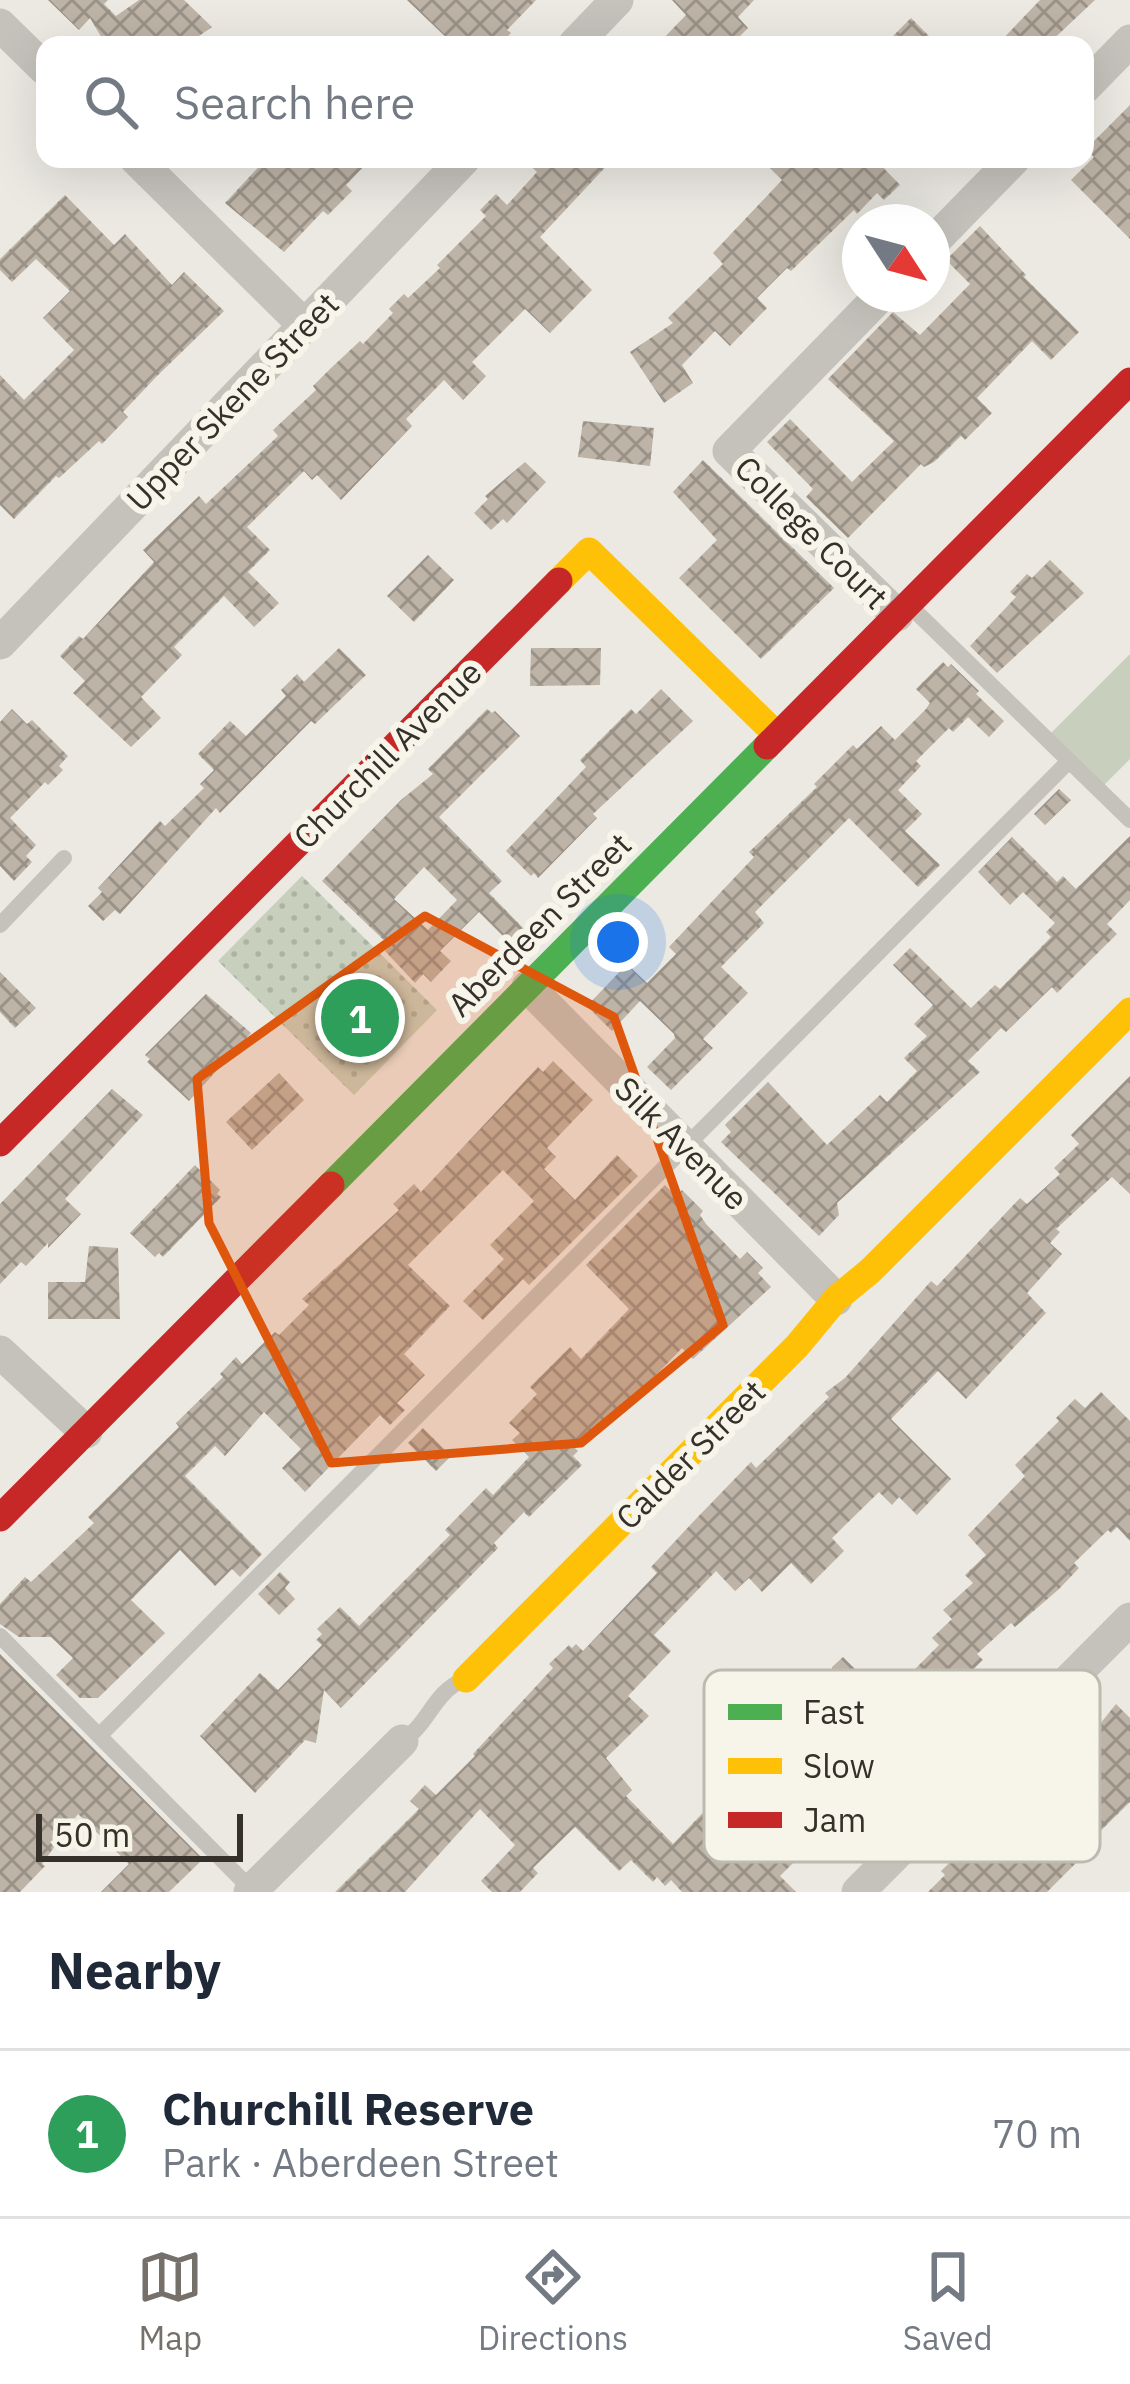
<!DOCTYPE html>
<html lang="en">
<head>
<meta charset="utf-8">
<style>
	:root { --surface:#fff; --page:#f6f6f7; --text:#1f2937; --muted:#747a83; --line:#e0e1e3; --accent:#75716a }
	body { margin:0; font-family:"IBM Plex Sans",sans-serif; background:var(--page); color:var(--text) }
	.compass { position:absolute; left:842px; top:204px; width:108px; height:108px; border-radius:50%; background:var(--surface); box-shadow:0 12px 48px #0002; rotate:126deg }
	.scale { position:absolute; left:36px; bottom:30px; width:207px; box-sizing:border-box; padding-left:12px; border:6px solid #353029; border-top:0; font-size:33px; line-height:42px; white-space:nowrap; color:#353029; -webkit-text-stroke:9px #f7f5ea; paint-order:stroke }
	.you { position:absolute; left:618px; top:942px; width:42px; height:42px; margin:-30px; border:9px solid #fff; border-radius:50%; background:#1a73e8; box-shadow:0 0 0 18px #1a73e833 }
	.badge { display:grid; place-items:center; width:78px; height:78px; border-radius:50%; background:var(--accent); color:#fff; font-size:39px; font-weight:700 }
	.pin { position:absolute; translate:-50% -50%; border:6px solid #fff; box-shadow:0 3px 12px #0006 }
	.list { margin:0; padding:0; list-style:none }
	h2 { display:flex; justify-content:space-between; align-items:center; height:156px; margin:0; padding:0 48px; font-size:51px }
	h2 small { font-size:39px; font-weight:400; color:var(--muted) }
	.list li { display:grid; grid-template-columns:78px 1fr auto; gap:36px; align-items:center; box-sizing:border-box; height:168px; padding:0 48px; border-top:3px solid var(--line) }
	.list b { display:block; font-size:45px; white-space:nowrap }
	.list p { margin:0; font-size:39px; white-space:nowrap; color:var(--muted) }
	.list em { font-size:39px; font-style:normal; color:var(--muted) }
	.icon { flex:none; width:66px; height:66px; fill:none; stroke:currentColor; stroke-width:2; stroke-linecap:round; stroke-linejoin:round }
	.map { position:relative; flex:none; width:1130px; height:1892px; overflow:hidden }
	.search { position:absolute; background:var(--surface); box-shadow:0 12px 48px #0002; left:36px; right:36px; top:36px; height:132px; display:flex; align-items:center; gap:30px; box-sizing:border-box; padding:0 42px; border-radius:24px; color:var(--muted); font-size:45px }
	.sheet { height:324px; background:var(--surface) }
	nav { display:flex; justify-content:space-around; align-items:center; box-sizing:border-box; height:168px; border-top:3px solid var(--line); background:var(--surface); font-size:33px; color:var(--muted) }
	nav a { display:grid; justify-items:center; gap:6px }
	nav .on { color:var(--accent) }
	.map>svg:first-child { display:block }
</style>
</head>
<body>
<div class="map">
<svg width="1130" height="1892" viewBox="0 0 1130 1892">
	<defs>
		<pattern id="park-dots" width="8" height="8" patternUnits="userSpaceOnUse" patternTransform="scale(3)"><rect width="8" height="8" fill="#c8d0bd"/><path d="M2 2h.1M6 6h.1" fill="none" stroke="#acb3a2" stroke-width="1.8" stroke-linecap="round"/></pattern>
		<pattern id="building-cross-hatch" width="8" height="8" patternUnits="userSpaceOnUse" patternTransform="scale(3)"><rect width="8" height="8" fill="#bdb3a6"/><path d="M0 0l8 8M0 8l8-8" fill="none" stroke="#9a9287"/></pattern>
	</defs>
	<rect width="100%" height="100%" fill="#ebe9e2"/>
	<path fill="url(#park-dots)" d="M 302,876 L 437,1010 L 354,1095 L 218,961 Z"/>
	<path fill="#c8d0bd" d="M 1130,654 L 1130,759 L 1103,786 L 1050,734 Z"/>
	<path fill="url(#building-cross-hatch)" fill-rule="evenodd" d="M 48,0 L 108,0 L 104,4 L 116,16 L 139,0 L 184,0 L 212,27 L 186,45 L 106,45 L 90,18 L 79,30 Z
		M 407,0 L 536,0 L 507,30 L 511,33 L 500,45 L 454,45 Z
		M 672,0 L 754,0 L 738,17 L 748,28 L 731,45 L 657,45 L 686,15 Z
		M 1040,0 L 1095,0 L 1047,45 L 997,45 Z
		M 911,18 L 938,45 L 884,45 Z
		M 1130,105 L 1130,239 L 1071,180 L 1094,157 L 1086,149 Z
		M 266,159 L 371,159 L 346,185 L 352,191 L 328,215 L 323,211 L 284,252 L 225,203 Z
		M 523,159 L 613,159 L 540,237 L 592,290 L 550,333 L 525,309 L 472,362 L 486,376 L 463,400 L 444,380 L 406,419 L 412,426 L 341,500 L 317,475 L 312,480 L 304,471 L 247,527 L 270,550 L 248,572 L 279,603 L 254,627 L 224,596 L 174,647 L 182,655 L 141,697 L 161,718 L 131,747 L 73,693 L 85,681 L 60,656 L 79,636 L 83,639 L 154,562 L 143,550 L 199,496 L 206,504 L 278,436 L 273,430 L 316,390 L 313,386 L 330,369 L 360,341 L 363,344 L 393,313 L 389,309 L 404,294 L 408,298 L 440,268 L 437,265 L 486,216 L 480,210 L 496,194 L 507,205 L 537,172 Z
		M 761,159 L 875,159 L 900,185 L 884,200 L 877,193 L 857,214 L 854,210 L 791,271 L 787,268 L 757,298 L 767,308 L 730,346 L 715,331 L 682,365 L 693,383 L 664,403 L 630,352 L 673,323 L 668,318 L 723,264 L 713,253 L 782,180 Z
		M 65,195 L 114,245 L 125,234 L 172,285 L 184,272 L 224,311 L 156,377 L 123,412 L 128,417 L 102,444 L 99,441 L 59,478 L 56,476 L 14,519 L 0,505 L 0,375 L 24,400 L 74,350 L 43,318 L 70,291 L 36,259 L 12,282 L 0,270 L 0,259 Z
		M 980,226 L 1026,275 L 1024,277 L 1079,332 L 1051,360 L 1032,341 L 977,398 L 992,413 L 965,440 L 961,436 L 934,462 L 924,467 L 921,464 L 848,538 L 806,497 L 813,489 L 767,442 L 790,419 L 852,482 L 894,441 L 828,379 L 893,312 L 920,335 L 970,284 L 946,260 Z
		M 583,421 L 654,428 L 650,466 L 578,457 Z
		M 703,460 L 834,588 L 761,659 L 679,578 L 717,540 L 673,492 Z
		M 525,462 L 546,482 L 507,523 L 503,519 L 491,530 L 474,513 L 488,499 L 485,496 Z
		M 428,555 L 454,580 L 414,622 L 387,596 Z
		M 1050,560 L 1084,593 L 997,673 L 970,646 L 1016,597 L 1010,592 L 1027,574 L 1032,578 Z
		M 339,648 L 366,675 L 315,724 L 311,721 L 220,813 L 216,808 L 120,914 L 115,910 L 103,921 L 88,906 L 102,892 L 98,888 L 160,821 L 165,826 L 204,788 L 200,784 L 214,770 L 198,754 L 230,721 L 246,736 L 286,696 L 281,690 L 297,674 L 304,682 Z
		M 531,648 L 601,648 L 600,685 L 530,686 Z
		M 943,662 L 948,667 L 951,664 L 979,691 L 976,694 L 1004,721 L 989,737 L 968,717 L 953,732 L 949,728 L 916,761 L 921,766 L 898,790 L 922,814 L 905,831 L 940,865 L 918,887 L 849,818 L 755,912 L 764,923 L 721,967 L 748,993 L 703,1039 L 713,1048 L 671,1090 L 647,1067 L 675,1038 L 674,1034 L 640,1001 L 612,1031 L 587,1006 L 627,964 L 647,983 L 676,954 L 669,947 L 754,857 L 749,852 L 817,787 L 814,784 L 853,745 L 857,749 L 881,726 L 895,740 L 926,709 L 930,703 L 916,689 Z
		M 661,689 L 693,721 L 593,814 L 597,818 L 538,878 L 534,873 L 531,876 L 506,851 L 586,767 L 580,760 L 631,709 L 636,714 Z
		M 12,709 L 27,724 L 32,720 L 68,756 L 59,766 L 63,770 L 48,785 L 45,782 L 10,818 L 36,845 L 26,856 L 32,862 L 14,881 L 0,866 L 0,722 Z
		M 487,709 L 492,713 L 495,711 L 520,736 L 439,817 L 502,881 L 489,893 L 524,929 L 510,943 L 479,912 L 440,951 L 451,961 L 431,982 L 423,974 L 415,983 L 385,951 L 390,946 L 322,881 L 401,800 L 433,774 L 428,769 ZM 424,867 L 457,900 L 428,930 L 394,899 Z
		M 1059,789 L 1071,800 L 1045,825 L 1034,814 Z
		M 1130,836 L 1130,900 L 1107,924 L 1117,934 L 1057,993 L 1052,987 L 1006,1032 L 1001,1028 L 968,1061 L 980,1072 L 837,1203 L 839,1215 L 819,1236 L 721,1142 L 731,1132 L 725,1125 L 768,1082 L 827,1145 L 880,1095 L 887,1102 L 917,1071 L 904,1058 L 927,1036 L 914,1024 L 933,1005 L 893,965 L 910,948 L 971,1008 L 995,985 L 1000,989 L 1051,937 L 1046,932 L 1055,923 L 1023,892 L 1010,905 L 978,872 L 1012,837 L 1057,882 L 1063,876 L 1076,889 Z
		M 0,972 L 36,1008 L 15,1028 L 0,1012 Z
		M 206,994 L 251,1033 L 189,1101 L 147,1062 L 150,1059 L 145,1055 Z
		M 553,1061 L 593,1100 L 547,1148 L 556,1157 L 544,1169 L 575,1200 L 617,1155 L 638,1176 L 529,1285 L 523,1279 L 483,1320 L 463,1301 L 504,1259 L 490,1245 L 534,1201 L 503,1170 L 408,1265 L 450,1306 L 404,1354 L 425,1375 L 397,1403 L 405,1410 L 390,1425 L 380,1415 L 305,1492 L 282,1468 L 301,1449 L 264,1412 L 225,1456 L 215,1446 L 185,1476 L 262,1554 L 240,1577 L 232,1569 L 215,1586 L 180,1550 L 131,1600 L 165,1633 L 98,1698 L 80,1698 L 56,1675 L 73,1658 L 51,1637 L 19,1637 L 0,1624 L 0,1604 L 25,1577 L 31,1582 L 94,1523 L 88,1517 L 179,1427 L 176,1423 L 223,1377 L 220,1374 L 236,1357 L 242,1364 L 275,1332 L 279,1335 L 309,1305 L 302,1299 L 399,1210 L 393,1204 L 414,1184 L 421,1192 L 538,1067 L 543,1072 Z
		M 279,1073 L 304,1100 L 252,1150 L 226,1122 Z
		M 1130,1076 L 1130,1194 L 1112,1177 L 1056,1229 L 1060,1232 L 1050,1243 L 1062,1254 L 1027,1293 L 1046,1313 L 966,1399 L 938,1371 L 891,1419 L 951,1479 L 917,1515 L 899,1497 L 892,1505 L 879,1492 L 832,1538 L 844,1551 L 811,1584 L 791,1563 L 762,1592 L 749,1578 L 735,1591 L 716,1571 L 654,1635 L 671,1651 L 628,1696 L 649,1716 L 606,1758 L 632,1790 L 626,1796 L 673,1844 L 714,1801 L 749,1836 L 805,1778 L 795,1768 L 811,1752 L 817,1759 L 858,1720 L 830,1692 L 832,1667 L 843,1657 L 885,1699 L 939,1645 L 932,1638 L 952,1619 L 943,1610 L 973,1583 L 965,1575 L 986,1555 L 968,1535 L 1025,1476 L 1015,1465 L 1059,1421 L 1056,1418 L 1075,1399 L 1085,1408 L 1101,1392 L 1130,1421 L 1130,1541 L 1117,1527 L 1111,1533 L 1108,1530 L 1074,1563 L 1079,1568 L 1059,1589 L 1015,1627 L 1011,1623 L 977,1654 L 983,1660 L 960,1682 L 963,1685 L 948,1699 L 943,1694 L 902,1737 L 919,1753 L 882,1790 L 877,1784 L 828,1831 L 831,1834 L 814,1850 L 810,1846 L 780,1876 L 796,1892 L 682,1892 L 671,1880 L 665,1886 L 657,1877 L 653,1882 L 631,1860 L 619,1871 L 575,1827 L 533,1868 L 538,1873 L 520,1892 L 492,1892 L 481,1881 L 515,1845 L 480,1809 L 405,1892 L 335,1892 L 419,1809 L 410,1801 L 425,1785 L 436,1795 L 475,1756 L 473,1754 L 553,1668 L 549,1664 L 569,1645 L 572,1648 L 576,1644 L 583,1651 L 657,1573 L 651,1567 L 693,1522 L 751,1462 L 756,1468 L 829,1397 L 825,1393 L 845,1378 L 931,1281 L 937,1286 L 1020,1198 L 1027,1204 L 1060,1174 L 1054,1168 L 1079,1144 L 1071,1135 Z
		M 112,1089 L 143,1115 L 65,1199 L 81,1214 L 48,1248 L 48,1243 L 26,1266 L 21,1262 L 0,1284 L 0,1204 Z
		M 195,1165 L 220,1190 L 217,1194 L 221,1197 L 163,1257 L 159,1253 L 155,1257 L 130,1233 Z
		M 665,1185 L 676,1196 L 682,1190 L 703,1211 L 700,1215 L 706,1224 L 740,1259 L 747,1252 L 763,1268 L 758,1273 L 771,1287 L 693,1359 L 682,1348 L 613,1420 L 608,1416 L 575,1448 L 578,1451 L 573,1456 L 582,1465 L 529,1517 L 524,1512 L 494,1543 L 498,1548 L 341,1708 L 324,1690 L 316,1743 L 305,1740 L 255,1793 L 200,1736 L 260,1673 L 278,1690 L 322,1645 L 316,1640 L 322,1634 L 317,1629 L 340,1607 L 359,1626 L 450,1535 L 445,1530 L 486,1488 L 493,1495 L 529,1457 L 512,1440 L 520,1433 L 509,1423 L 537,1394 L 530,1387 L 570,1347 L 581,1359 L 629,1309 L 586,1265 Z
		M 89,1246 L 118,1248 L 120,1319 L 48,1319 L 48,1282 L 85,1282 Z
		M 423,1428 L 451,1456 L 436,1471 L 408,1443 Z
		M 280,1572 L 290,1582 L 285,1588 L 295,1599 L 279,1615 L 258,1594 Z
		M 0,1654 L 203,1859 L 169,1892 L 101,1892 L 129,1864 L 78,1814 L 42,1864 L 45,1866 L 20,1892 L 0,1892 Z
		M 1116,1704 L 1130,1718 L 1130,1802 L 1074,1857 L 1078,1861 L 1047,1892 L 928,1892 L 945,1875 L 941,1871 L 969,1844 L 980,1852 L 1010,1823 L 1004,1817 L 1056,1767 L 1068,1780 L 1098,1749 L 1088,1739 Z"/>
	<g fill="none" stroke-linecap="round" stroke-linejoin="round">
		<path stroke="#c4c2bb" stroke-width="16" d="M 911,607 L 1130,820
			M 0,925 L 64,858
			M 0,1636 L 252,1890
			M 99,1736 L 1069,761
			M 402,1741 C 429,1724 433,1693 463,1680"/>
		<path stroke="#c4c2bb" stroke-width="33" d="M 0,25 L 45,69
			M 574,45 L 617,0
			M 1085,87 L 1130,41
			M 136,159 L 304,325
			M 932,243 L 1014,159
			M 882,294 L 729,451 L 897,615
			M 0,643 L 464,159
			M 528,987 L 836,1299
			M 0,1352 L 86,1432
			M 250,1892 L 402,1741
			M 858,1892 L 1130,1619"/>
		<path stroke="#4caf50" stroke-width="27" d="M 331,1185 L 767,746"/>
		<path stroke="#ffc107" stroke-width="27" d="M 559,581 L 589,551 L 777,735
			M 466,1679 L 797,1346 L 836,1299 L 870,1271 L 1130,1011"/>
		<path stroke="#c62828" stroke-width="27" d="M 767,746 L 1130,381
			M 0,1143 L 559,581
			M 0,1518 L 331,1185"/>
	</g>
	<path fill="#df570d" fill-opacity="0.2" stroke="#df570d" stroke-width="9" stroke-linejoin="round" d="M 425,916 L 614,1017 L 723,1325 L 581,1443 L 331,1463 L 209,1223 L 197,1079 Z"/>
	<g text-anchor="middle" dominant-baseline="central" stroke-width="12" stroke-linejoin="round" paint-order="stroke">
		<g font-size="33" fill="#353029" stroke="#f7f5ea">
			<text transform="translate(232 401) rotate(-46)">Upper Skene Street</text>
			<text transform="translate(812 532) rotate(45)">College Court</text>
			<text transform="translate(387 754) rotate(-45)">Churchill Avenue</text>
			<text transform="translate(539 924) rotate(-45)">Aberdeen Street</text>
			<text transform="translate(682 1143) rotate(45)">Silk Avenue</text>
			<text transform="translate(690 1454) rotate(-45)">Calder Street</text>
		</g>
	</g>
	<rect x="704" y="1670" width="396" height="192" rx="18" fill="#f7f5ea" stroke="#bdbab0" stroke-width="3"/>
	<rect x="728" y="1704" width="54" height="16" fill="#4caf50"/>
	<rect x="728" y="1758" width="54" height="16" fill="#ffc107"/>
	<rect x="728" y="1812" width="54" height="16" fill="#c62828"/>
	<g font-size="33" fill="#353029">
		<text x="803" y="1724">Fast</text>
		<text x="803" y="1778">Slow</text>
		<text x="803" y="1832">Jam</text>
	</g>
</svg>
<svg class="compass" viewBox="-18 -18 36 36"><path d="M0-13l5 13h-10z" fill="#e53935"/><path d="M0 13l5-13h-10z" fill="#747a83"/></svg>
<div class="scale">50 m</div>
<div class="you"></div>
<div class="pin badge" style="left:360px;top:1018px;background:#2e9e5b">1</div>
<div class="search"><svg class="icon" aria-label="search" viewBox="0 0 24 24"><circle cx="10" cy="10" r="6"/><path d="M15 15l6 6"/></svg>Search here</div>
</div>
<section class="sheet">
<h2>Nearby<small></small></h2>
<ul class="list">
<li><span class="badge" style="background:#2e9e5b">1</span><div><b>Churchill Reserve</b><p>Park · Aberdeen Street</p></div><em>70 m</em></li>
</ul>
</section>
<nav>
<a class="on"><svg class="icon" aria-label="map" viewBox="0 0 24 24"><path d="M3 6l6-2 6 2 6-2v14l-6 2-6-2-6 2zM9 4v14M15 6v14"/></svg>Map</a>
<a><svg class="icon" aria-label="directions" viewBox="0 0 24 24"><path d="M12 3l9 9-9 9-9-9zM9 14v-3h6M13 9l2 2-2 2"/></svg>Directions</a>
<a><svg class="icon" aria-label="saved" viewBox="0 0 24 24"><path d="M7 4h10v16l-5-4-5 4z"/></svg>Saved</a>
</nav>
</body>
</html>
